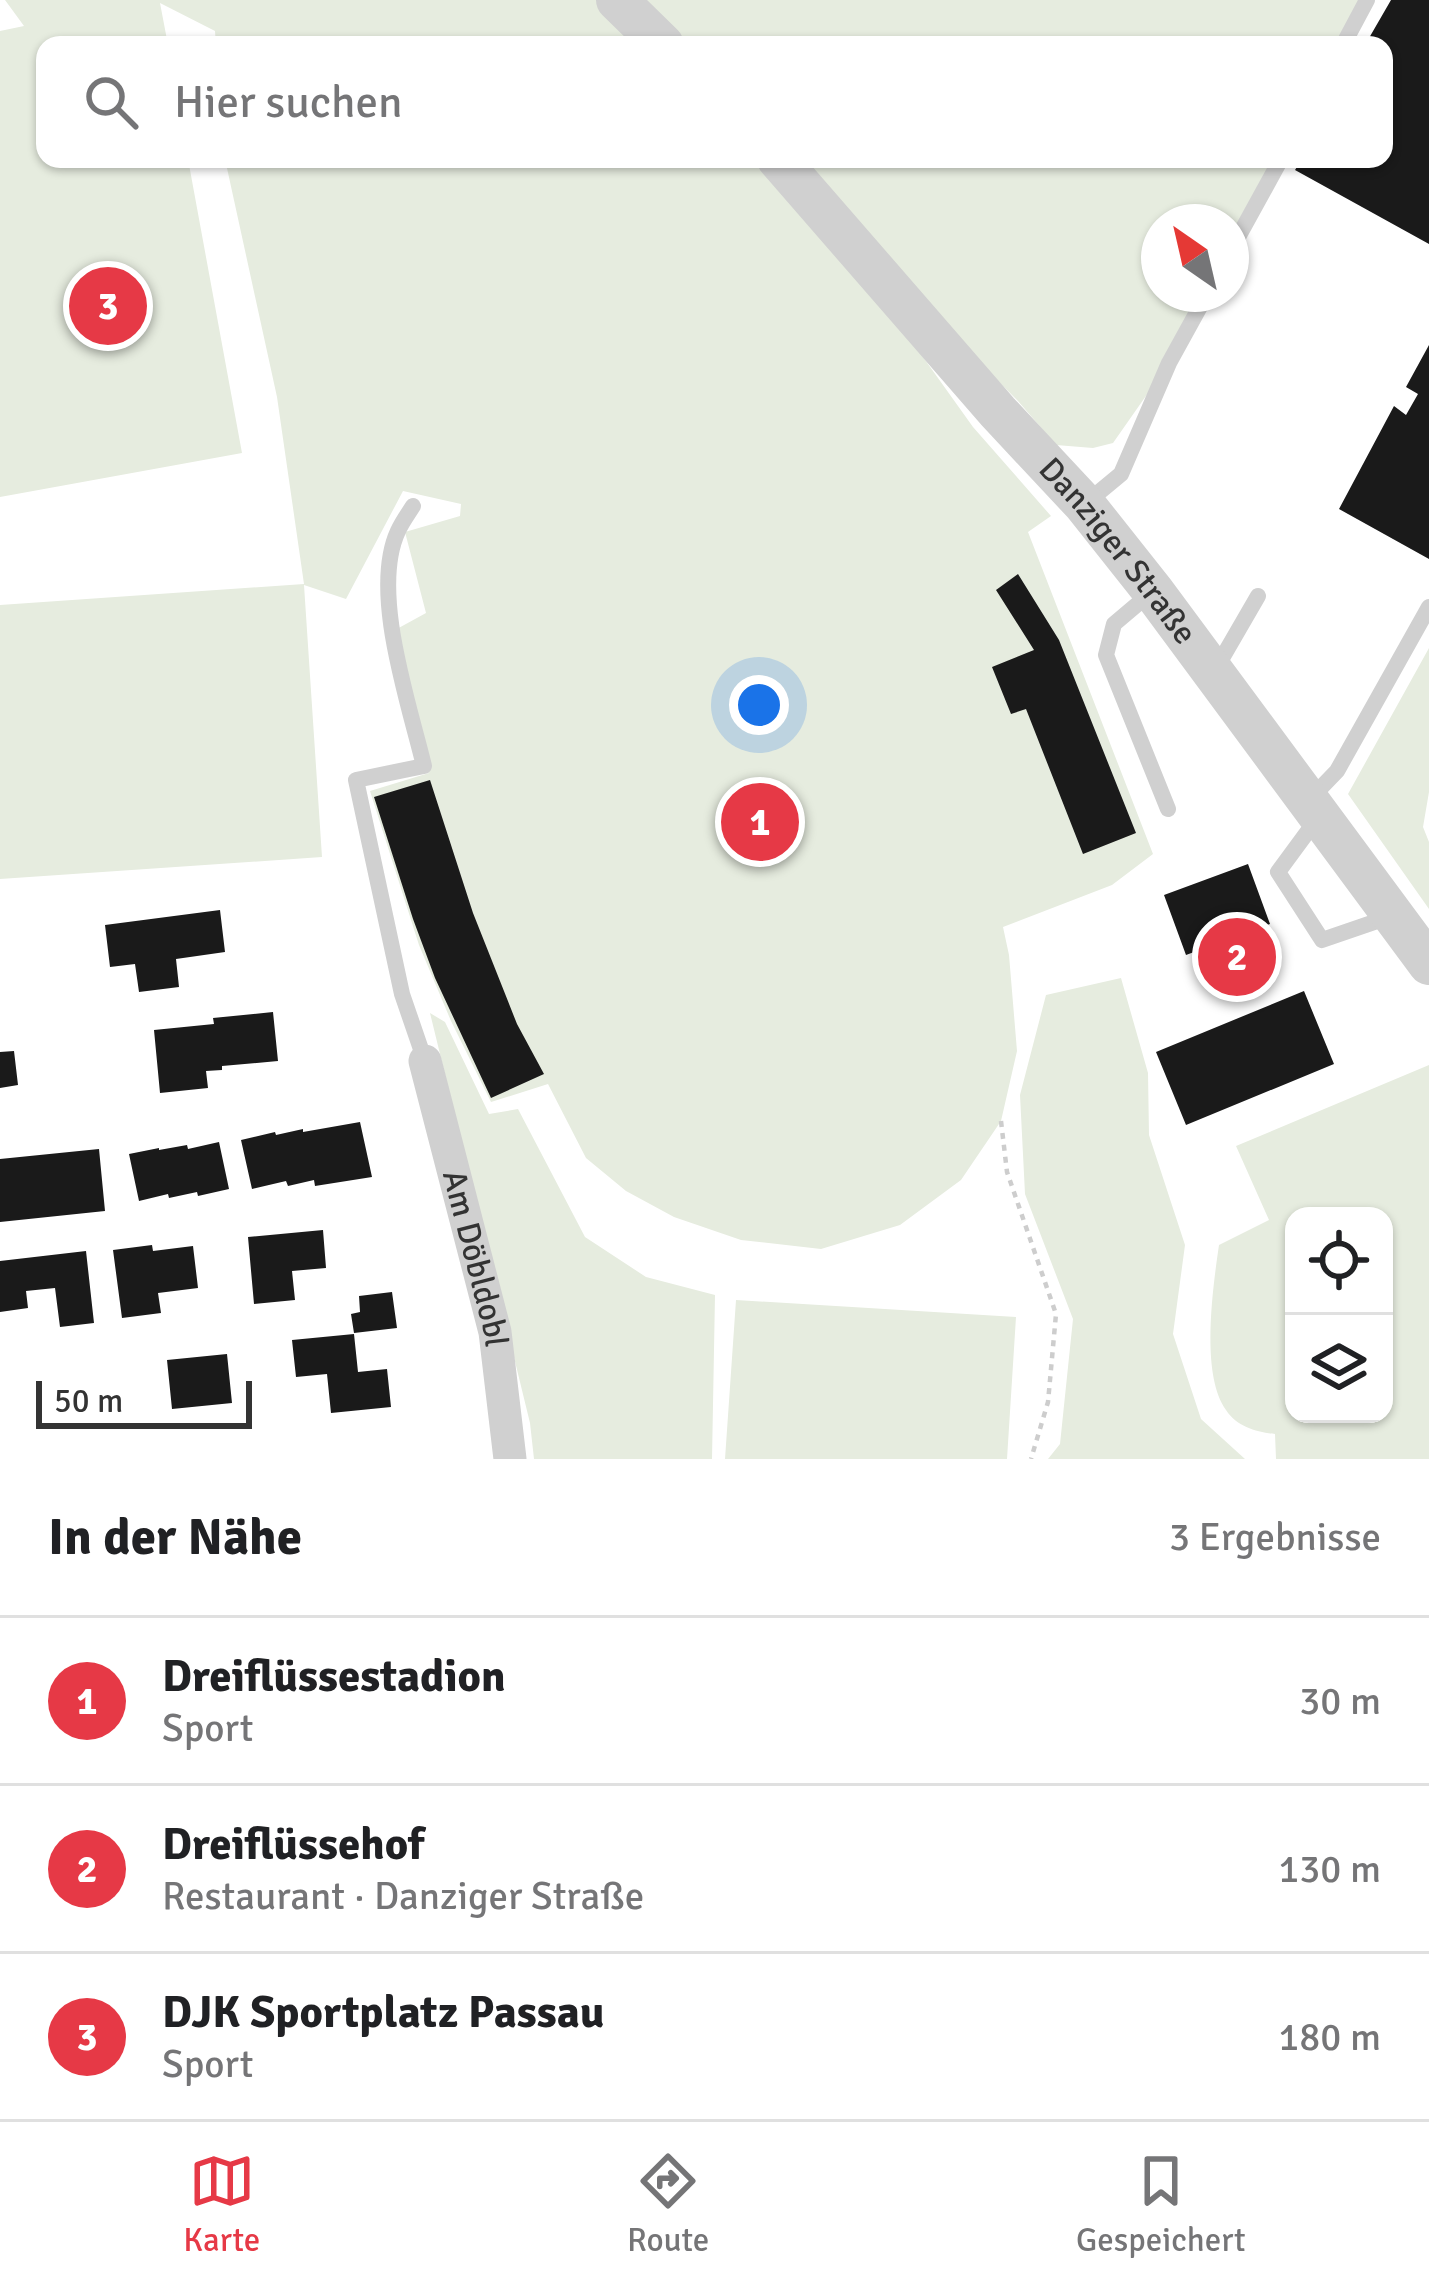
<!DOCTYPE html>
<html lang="de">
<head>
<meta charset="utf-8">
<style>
	:root { --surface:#fff; --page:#f2f2f2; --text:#202124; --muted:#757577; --line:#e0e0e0; --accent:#e63946 }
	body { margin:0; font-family:Signika,sans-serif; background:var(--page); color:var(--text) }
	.controls { position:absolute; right:36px; bottom:36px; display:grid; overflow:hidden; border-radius:24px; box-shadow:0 3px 9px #0004 }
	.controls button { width:108px; height:108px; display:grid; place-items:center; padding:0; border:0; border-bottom:3px solid var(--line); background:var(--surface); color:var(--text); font:60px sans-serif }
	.compass { position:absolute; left:1141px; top:204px; width:108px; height:108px; border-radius:50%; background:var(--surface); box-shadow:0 3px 9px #0004; rotate:326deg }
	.scale { position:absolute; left:36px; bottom:30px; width:216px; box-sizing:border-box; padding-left:12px; border:6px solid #333; border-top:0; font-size:33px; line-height:42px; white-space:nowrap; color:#333; -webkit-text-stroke:9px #fff; paint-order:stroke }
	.you { position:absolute; left:759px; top:705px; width:42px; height:42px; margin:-30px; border:9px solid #fff; border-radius:50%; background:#1a73e8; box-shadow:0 0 0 18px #1a73e833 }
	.badge { display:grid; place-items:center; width:78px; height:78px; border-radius:50%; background:var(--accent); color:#fff; font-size:39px; font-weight:700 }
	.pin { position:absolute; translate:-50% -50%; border:6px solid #fff; box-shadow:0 3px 12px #0006 }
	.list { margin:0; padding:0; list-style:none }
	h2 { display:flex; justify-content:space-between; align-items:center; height:156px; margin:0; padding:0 48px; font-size:51px }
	h2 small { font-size:39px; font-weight:400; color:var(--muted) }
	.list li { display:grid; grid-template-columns:78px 1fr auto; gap:36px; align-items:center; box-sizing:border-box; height:168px; padding:0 48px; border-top:3px solid var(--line) }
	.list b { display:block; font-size:45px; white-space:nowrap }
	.list p { margin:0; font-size:39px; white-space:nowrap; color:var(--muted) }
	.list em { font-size:39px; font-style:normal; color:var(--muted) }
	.icon { flex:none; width:66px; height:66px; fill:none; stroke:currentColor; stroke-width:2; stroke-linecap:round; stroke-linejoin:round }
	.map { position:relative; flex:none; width:1429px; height:1459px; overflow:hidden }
	.search { position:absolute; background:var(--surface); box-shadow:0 3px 9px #0004; left:36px; right:36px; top:36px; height:132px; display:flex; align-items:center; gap:30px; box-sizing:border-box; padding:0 42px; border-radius:24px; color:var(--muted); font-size:45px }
	.sheet { height:660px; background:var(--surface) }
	nav { display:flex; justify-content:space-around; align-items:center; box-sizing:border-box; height:168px; border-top:3px solid var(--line); background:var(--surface); font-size:33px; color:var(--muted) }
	nav a { display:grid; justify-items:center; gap:6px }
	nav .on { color:var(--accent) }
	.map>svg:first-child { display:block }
</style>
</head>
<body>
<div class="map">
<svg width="1429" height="1459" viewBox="0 0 1429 1459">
	<rect width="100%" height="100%" fill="#fff"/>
	<path fill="#e6ecdf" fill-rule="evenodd" d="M 5,0 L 1367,0 L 1343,45 L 216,45 L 215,31 L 160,3 L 168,45 L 45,45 L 45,159 L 188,159 L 242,453 L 0,497 L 0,31 L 24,26 Z
		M 225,159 L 1281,159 L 1231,250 L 1231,222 L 1159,222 L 1159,294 L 1207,294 L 1169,363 L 1113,443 L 1093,448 L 1056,445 L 1018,401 L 795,178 L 973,427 L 1051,516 L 1028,532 L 1153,854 L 1112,885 L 1003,927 L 1009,955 L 1017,1051 L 1001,1121 L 961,1180 L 900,1225 L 821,1249 L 741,1240 L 674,1217 L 626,1191 L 586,1158 L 548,1084 L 491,1102 L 451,1021 L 419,945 L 370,791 L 429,773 L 395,630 L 426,613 L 405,532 L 460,516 L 461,504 L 403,491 L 346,599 L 304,585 L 322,857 L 0,879 L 0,605 L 304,584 L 277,397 Z
		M 1429,648 L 1429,792 L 1423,827 L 1429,842 L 1429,909 L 1348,794 Z
		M 1121,978 L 1148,1073 L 1149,1135 L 1185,1245 L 1173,1334 L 1201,1419 L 1245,1459 L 1048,1459 L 1060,1444 L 1073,1319 L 1025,1194 L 1020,1095 L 1046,995 Z
		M 430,1013 L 445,1022 L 489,1114 L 518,1109 L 585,1237 L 646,1277 L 715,1295 L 712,1459 L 534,1459 L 530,1423 Z
		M 1429,1065 L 1429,1459 L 1276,1459 L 1275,1434 C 1257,1432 1237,1427 1226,1410 C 1200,1374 1213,1287 1219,1245 L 1269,1220 L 1236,1146 ZM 1294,1216 L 1384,1216 L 1384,1414 L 1294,1414 Z
		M 736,1300 L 1016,1317 L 1007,1459 L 725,1459 Z"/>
	<path fill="#1a1a1a" d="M 1391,0 L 1429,0 L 1429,244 L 1295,170 L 1302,159 L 1384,159 L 1384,45 L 1365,45 Z
		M 1429,345 L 1429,559 L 1339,509 L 1394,406 L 1406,415 L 1418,394 L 1406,387 Z
		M 1018,574 L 1059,640 L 1136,833 L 1083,854 L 1026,709 L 1011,714 L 992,667 L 1034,650 L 996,590 Z
		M 430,780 L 473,913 L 517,1024 L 544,1074 L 491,1098 L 435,978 L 413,919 L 374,797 Z
		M 1248,864 L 1270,924 L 1186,955 L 1164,895 Z
		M 220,910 L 225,952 L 176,959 L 179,987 L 139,992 L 135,964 L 110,967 L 105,925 Z
		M 1304,991 L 1334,1064 L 1186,1125 L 1156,1052 Z
		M 273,1012 L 278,1061 L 222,1066 L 222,1070 L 206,1071 L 208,1088 L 160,1093 L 154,1030 L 214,1024 L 213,1018 Z
		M 14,1051 L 18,1085 L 0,1088 L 0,1052 Z
		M 360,1122 L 372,1177 L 315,1186 L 314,1180 L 288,1186 L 286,1181 L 252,1189 L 241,1140 L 275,1132 L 276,1135 L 303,1129 L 303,1132 Z
		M 219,1142 L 229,1189 L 198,1196 L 197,1192 L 169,1198 L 168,1194 L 139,1201 L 129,1154 L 159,1148 L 159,1150 L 187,1145 L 188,1149 Z
		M 99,1149 L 105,1211 L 0,1222 L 0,1159 Z
		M 323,1230 L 326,1268 L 292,1271 L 295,1300 L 254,1304 L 248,1237 Z
		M 152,1245 L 153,1251 L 193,1246 L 198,1288 L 158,1293 L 161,1313 L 122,1318 L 113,1250 Z
		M 86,1251 L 94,1323 L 60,1327 L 55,1288 L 26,1291 L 28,1308 L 0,1312 L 0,1261 Z
		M 392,1292 L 397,1328 L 354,1333 L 351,1314 L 360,1312 L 359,1296 Z
		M 354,1334 L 358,1372 L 387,1369 L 391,1407 L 331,1413 L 327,1374 L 296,1377 L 292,1340 Z
		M 227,1354 L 232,1403 L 172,1409 L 167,1360 Z"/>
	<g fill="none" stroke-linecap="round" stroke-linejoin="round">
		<path stroke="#cdcdcd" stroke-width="4.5" stroke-dasharray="6 6" stroke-linecap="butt" d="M 1001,1121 L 1007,1172 L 1056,1314 L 1048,1402 L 1031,1459"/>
		<path stroke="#d0d0d0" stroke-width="16" d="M 1343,45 L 1367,0
			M 1231,250 L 1281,159
			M 1086,503 L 1121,474 L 1169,363 L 1207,294
			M 413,506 C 408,514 402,522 398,531 C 370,591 409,703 424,766 L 356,780 L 402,994 L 425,1061
			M 1153,591 L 1114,624 L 1106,655 L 1168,809
			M 1214,672 L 1258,596
			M 1310,799 L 1337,771 L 1429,607
			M 1317,819 L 1278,872 L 1322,940 L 1392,916"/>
		<path stroke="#d0d0d0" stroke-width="33" id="s1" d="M 425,1061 L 495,1332 L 510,1459"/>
		<g stroke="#d0d0d0" stroke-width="42">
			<path d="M 617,0 L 663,45"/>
			<path id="s2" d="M 778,159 L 998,412 L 1084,504 L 1153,591 L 1429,964"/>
		</g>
	</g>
	<g text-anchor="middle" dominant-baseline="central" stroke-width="12" stroke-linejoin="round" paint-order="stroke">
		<g font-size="33" fill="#333" stroke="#fff">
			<text stroke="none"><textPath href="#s2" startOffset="519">Danziger Straße</textPath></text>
			<text stroke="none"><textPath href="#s1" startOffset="204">Am Döbldobl</textPath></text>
		</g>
	</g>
</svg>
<div class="controls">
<button><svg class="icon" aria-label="locate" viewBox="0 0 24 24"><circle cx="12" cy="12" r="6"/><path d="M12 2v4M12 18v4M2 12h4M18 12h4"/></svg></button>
<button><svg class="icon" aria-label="layers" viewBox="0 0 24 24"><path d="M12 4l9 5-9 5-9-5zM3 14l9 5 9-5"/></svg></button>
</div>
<svg class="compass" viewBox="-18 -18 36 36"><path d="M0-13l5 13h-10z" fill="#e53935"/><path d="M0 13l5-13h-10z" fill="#757577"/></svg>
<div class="scale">50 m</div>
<div class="you"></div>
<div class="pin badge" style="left:760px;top:822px">1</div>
<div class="pin badge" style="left:1237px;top:957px">2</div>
<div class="pin badge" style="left:108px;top:306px">3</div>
<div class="search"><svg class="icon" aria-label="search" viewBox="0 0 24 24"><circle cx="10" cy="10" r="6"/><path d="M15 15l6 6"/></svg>Hier suchen</div>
</div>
<section class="sheet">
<h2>In der Nähe<small>3 Ergebnisse</small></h2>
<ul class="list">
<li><span class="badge">1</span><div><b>Dreiflüssestadion</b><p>Sport</p></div><em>30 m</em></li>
<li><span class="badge">2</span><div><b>Dreiflüssehof</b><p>Restaurant · Danziger Straße</p></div><em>130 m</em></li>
<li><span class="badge">3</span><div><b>DJK Sportplatz Passau</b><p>Sport</p></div><em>180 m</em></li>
</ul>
</section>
<nav>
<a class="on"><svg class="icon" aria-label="map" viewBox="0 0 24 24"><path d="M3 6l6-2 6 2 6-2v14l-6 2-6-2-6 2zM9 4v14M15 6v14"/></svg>Karte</a>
<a><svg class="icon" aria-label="directions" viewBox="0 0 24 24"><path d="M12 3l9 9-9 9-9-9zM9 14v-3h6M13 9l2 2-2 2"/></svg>Route</a>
<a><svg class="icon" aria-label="saved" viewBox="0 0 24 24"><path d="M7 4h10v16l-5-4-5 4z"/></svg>Gespeichert</a>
</nav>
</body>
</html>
